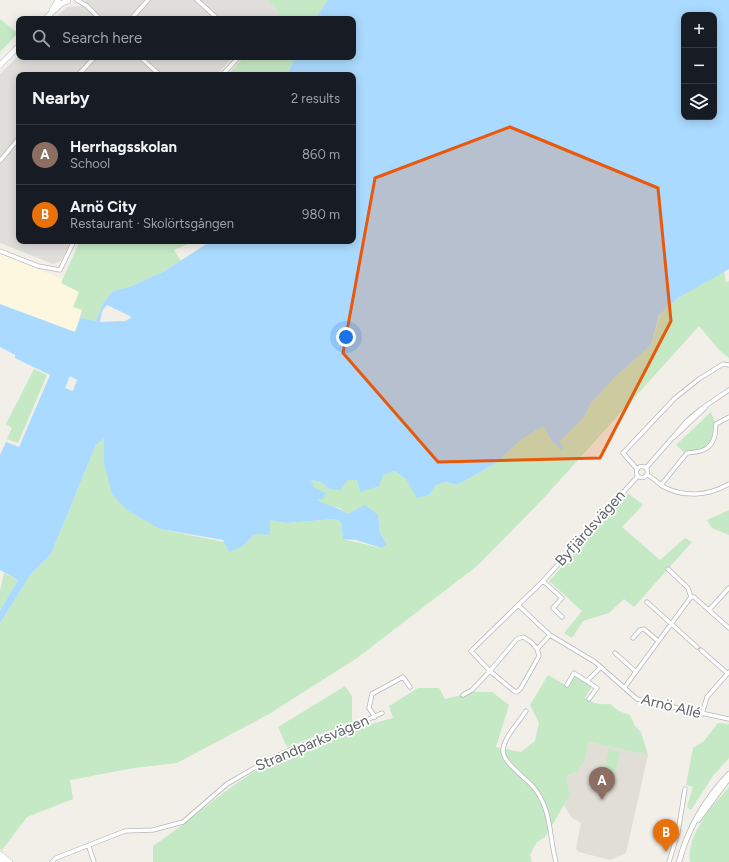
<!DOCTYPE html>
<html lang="en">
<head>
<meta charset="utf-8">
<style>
	:root { --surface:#171b24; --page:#242831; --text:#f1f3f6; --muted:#9ea1a6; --line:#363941; --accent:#ea4335 }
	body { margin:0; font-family:Figtree,sans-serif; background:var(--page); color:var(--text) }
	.controls { position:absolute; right:12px; top:12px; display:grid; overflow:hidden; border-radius:8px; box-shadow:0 2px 10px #0003 }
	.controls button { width:36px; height:36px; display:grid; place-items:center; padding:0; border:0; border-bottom:1px solid var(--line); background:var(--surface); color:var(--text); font:20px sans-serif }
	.you { position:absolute; left:346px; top:337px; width:14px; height:14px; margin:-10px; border:3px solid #fff; border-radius:50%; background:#1a73e8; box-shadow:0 0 0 6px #1a73e833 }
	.badge { display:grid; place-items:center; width:26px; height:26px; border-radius:50%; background:var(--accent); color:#fff; font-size:13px; font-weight:700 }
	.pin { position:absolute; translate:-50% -33px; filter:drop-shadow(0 1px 2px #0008) }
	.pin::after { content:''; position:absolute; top:21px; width:14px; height:12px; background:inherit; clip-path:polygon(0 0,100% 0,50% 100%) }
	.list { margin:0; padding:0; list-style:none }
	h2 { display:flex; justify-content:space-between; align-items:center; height:52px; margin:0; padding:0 16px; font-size:17px }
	h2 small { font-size:13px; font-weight:400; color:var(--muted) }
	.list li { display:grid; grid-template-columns:26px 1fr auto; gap:12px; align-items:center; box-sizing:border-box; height:60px; padding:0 16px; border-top:1px solid var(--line) }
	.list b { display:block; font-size:15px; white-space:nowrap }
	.list p { margin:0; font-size:13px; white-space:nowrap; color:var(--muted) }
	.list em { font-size:13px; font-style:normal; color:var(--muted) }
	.icon { flex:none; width:22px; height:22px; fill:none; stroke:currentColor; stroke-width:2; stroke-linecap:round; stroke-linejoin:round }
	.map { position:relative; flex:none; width:729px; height:862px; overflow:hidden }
	.search { position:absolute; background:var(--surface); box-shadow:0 2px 10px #0003; left:16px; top:16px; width:340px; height:44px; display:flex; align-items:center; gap:10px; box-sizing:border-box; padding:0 14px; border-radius:8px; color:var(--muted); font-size:15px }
	.panel { position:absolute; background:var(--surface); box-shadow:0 2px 10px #0003; left:16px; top:72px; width:340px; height:172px; border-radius:8px }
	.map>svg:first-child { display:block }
</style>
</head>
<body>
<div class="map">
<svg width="729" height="862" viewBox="0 0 729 862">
	<rect width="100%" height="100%" fill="#f1efe8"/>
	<path fill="#fef7e0" d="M 0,254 L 62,279 L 61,282 L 79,292 L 82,310 L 75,332 L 0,304 Z"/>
	<path fill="#e0deda" d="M 86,0 L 266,0 L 280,13 L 274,19 L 54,19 L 67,7 L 81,6 Z
		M 19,55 L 19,57 L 233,57 L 217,75 L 19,75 L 19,241 L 71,241 L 61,261 L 53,264 L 0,243 L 0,74 Z"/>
	<path fill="#e1ded6" d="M 589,742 L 648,755 L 626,853 L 610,860 L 579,852 L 576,849 L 581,823 L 572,818 L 564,806 L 570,795 L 566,776 L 578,771 L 580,765 L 583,766 Z"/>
	<path fill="#c5e8c5" d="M 266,0 L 328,0 L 315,19 L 274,19 L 280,13 Z
		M 0,19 L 18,33 L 0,52 Z
		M 244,57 L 295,57 L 287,75 L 227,75 Z
		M 80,241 L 195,241 L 174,250 L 181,261 L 163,272 L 129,287 L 113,291 L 103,303 L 96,321 L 80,318 L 82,310 L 73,307 L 79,292 L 61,283 Z
		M 724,270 L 726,283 L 729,281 L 729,358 L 718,349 L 699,326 L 541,501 L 477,566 L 357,658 L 269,714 L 177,763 L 134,768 L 70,780 L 73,799 L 27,817 L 2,850 L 0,849 L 0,623 L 31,574 L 51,554 L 96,445 L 104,437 L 104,464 L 160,529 L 243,546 L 270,519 L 287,523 L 335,519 L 341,522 L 343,539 L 382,548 L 387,544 L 380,533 L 378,515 L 348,514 L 340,508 L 326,505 L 317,500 L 311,480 L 321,482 L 329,489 L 348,480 L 357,480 L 360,492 L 383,475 L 395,471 L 429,495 L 436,485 L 446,482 L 457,485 L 498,462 L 518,442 L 543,426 L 546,428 L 548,436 L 561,449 L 559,442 L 584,417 L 591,403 L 615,377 L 651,345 L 660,314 L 678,298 Z
		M 34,369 L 47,375 L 18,443 L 7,439 L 12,428 L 6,424 Z
		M 711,412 L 715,422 L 711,441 L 702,449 L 684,452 L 676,445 Z
		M 628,493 L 643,505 L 622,527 L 660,560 L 685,538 L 692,542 L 634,607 L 624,599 L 609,613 L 583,621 L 572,638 L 564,633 L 582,611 L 549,581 Z
		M 729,510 L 729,535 L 712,528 L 707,520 Z
		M 4,573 L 18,580 L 0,611 L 0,591 Z
		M 548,675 L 567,686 L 572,677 L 577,676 L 590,684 L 591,688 L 585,698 C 594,704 600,705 610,704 L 619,711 L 630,715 L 635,726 L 641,732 L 648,755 L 589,742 L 583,766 L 580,766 L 578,771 L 566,776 L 570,795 L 545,837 L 537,842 L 530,855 L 532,862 L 153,862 L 153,846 C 188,823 218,794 254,772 C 262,767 272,763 281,759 C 317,742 354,728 393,718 L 389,706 L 418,688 L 439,688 L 445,699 L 473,692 L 492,692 L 509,705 L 496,747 L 521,752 L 535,741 L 539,723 L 530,705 Z
		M 345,686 L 352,696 L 352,722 L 287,747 L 278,727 Z
		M 718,723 L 729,724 L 729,758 L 713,776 L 691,810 L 687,807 L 693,787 L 686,785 L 693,748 L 704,741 Z
		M 609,749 L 620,752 L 615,773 L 604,770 Z
		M 729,787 L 729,862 L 690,862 C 686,835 712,806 729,787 Z"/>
	<path fill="#aadaff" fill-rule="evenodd" d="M 328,0 L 729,0 L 729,269 L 678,298 L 659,315 L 651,345 L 615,377 L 591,403 L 584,417 L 559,442 L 564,447 L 561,450 L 548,436 L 546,429 L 543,426 L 518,442 L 498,462 L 457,485 L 446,482 L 436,485 L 429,495 L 417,498 L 406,479 L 395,471 L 383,475 L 379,486 L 360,492 L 357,480 L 348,480 L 340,490 L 329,489 L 321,482 L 311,480 L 314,487 L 326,493 L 324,498 L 317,500 C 329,507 337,506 348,514 L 365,505 L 378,515 L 380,533 L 387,544 L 382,548 L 356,540 L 343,539 L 341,522 L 335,519 L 287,523 L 270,520 L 270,535 L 255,534 L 243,546 L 229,552 L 223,540 L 160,529 L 127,510 L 112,494 L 104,464 L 104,438 L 96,445 L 51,554 L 31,574 L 0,623 L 0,611 L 18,580 L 0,570 L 0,455 L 6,442 L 19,447 L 50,375 L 15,358 L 15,355 L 0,347 L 0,304 L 75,332 L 80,318 L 96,321 L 103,303 L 113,291 L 129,287 L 163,272 L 211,241 L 353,241 L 353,75 L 287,75 L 295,57 L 353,57 L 353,19 L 315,19 ZM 684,15 L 714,15 L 714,117 L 684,117 ZM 107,305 L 130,316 L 131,318 L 125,321 L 100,322 L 102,311 ZM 70,376 L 77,380 L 73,391 L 65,388 Z"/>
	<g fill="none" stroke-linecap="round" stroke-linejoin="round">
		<g stroke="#b5b8bc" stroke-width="5">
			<path id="minor" d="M 77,0 L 87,6 L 100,19
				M 197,0 L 218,19
				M 131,19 L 148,0
				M 140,57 L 160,75
				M 78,75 L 95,57
				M 222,75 L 239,57
				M 0,161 L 19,138
				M 0,251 L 38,266 L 60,270 L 74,241
				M 673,438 L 705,408
				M636.5 472a5.5 5.5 0 1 1 11 0a5.5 5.5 0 1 1-11 0Z
				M 646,468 L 688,420 L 701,409 L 729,390
				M 637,469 L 623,453 L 675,398 L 699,379 L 723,364 L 729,365
				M 647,475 C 652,477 657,482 662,486 C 684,498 708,496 729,484
				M 661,485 L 687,453 C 699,452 710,451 714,438 C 716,433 715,429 716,424 L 729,417
				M 668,569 L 688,588 L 691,597
				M 543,581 L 562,598 L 553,608 L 562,617
				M 647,602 L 697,647
				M 519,606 L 550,635 L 595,662 L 637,699 L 729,719
				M 709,610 L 729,588
				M 633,638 L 640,630 L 644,629 L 658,641
				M 538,648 L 550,635
				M 701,650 L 727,673
				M 615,653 L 635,671
				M 588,680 L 601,667
				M 567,685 L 574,673 L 597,688 L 589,699
				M 624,688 L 691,597 L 694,597 L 729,628
				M 463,695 L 472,690 L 490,671 L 514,691 L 517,692 L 521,688 L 539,656 C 538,647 531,641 523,637 L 517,639 L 490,671 L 471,651 L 543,581 L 638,476
				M 526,711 C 519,722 504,737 503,750 C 502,763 528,779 535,789 C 552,811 549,837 556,862
				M 702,714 L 707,697 L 729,672
				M 375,717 L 369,708 L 372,694 L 403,677 L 410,687
				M 89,847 L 94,862
				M 52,862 L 56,858 L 125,831 L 153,830 L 183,822 L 227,784 L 268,760 L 294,748 L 341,732 L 382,713
				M 669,862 L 678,832 L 685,789"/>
		</g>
		<g stroke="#b5b8bc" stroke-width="6">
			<path id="tertiary" d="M 698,820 L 729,778
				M 679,862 C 688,828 705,799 729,774"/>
		</g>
		<g stroke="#b6babf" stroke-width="6">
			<path id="secondary" d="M 52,10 L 58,0
				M 45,19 L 62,3 L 68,1
				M 0,65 L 19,46
				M 0,854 L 10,862
				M 0,859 L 3,862"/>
		</g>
		<use href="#minor" stroke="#fff" stroke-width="3.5"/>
		<use href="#tertiary" stroke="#fff" stroke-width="4.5"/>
		<use href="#secondary" stroke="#fff" stroke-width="5"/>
	</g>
	<path fill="#e8590c" fill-opacity="0.2" stroke="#e8590c" stroke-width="3" stroke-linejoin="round" d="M 510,127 L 658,188 L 671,321 L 600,458 L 438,462 L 343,353 L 375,178 Z"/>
	<g text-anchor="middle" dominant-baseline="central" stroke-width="3.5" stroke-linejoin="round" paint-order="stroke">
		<g font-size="15" fill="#5f6368" stroke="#fff">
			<text transform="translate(590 528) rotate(-48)">Byfjärdsvägen</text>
			<text transform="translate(671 706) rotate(14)">Arnö Allé</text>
			<text transform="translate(312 743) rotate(-23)">Strandparksvägen</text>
		</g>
	</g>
</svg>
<div class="controls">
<button>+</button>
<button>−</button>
<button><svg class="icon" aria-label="layers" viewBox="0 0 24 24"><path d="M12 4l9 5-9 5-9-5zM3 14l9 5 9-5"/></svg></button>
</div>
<div class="you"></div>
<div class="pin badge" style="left:602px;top:800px;background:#8d6e63">A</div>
<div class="pin badge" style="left:666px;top:852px;background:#e8710a">B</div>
<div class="search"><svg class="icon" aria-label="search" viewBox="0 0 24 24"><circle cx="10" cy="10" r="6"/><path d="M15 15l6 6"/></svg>Search here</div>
<section class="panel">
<h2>Nearby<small>2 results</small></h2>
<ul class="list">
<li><span class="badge" style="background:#8d6e63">A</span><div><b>Herrhagsskolan</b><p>School</p></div><em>860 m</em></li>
<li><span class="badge" style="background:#e8710a">B</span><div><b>Arnö City</b><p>Restaurant · Skolörtsgången</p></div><em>980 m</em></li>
</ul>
</section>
</div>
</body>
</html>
